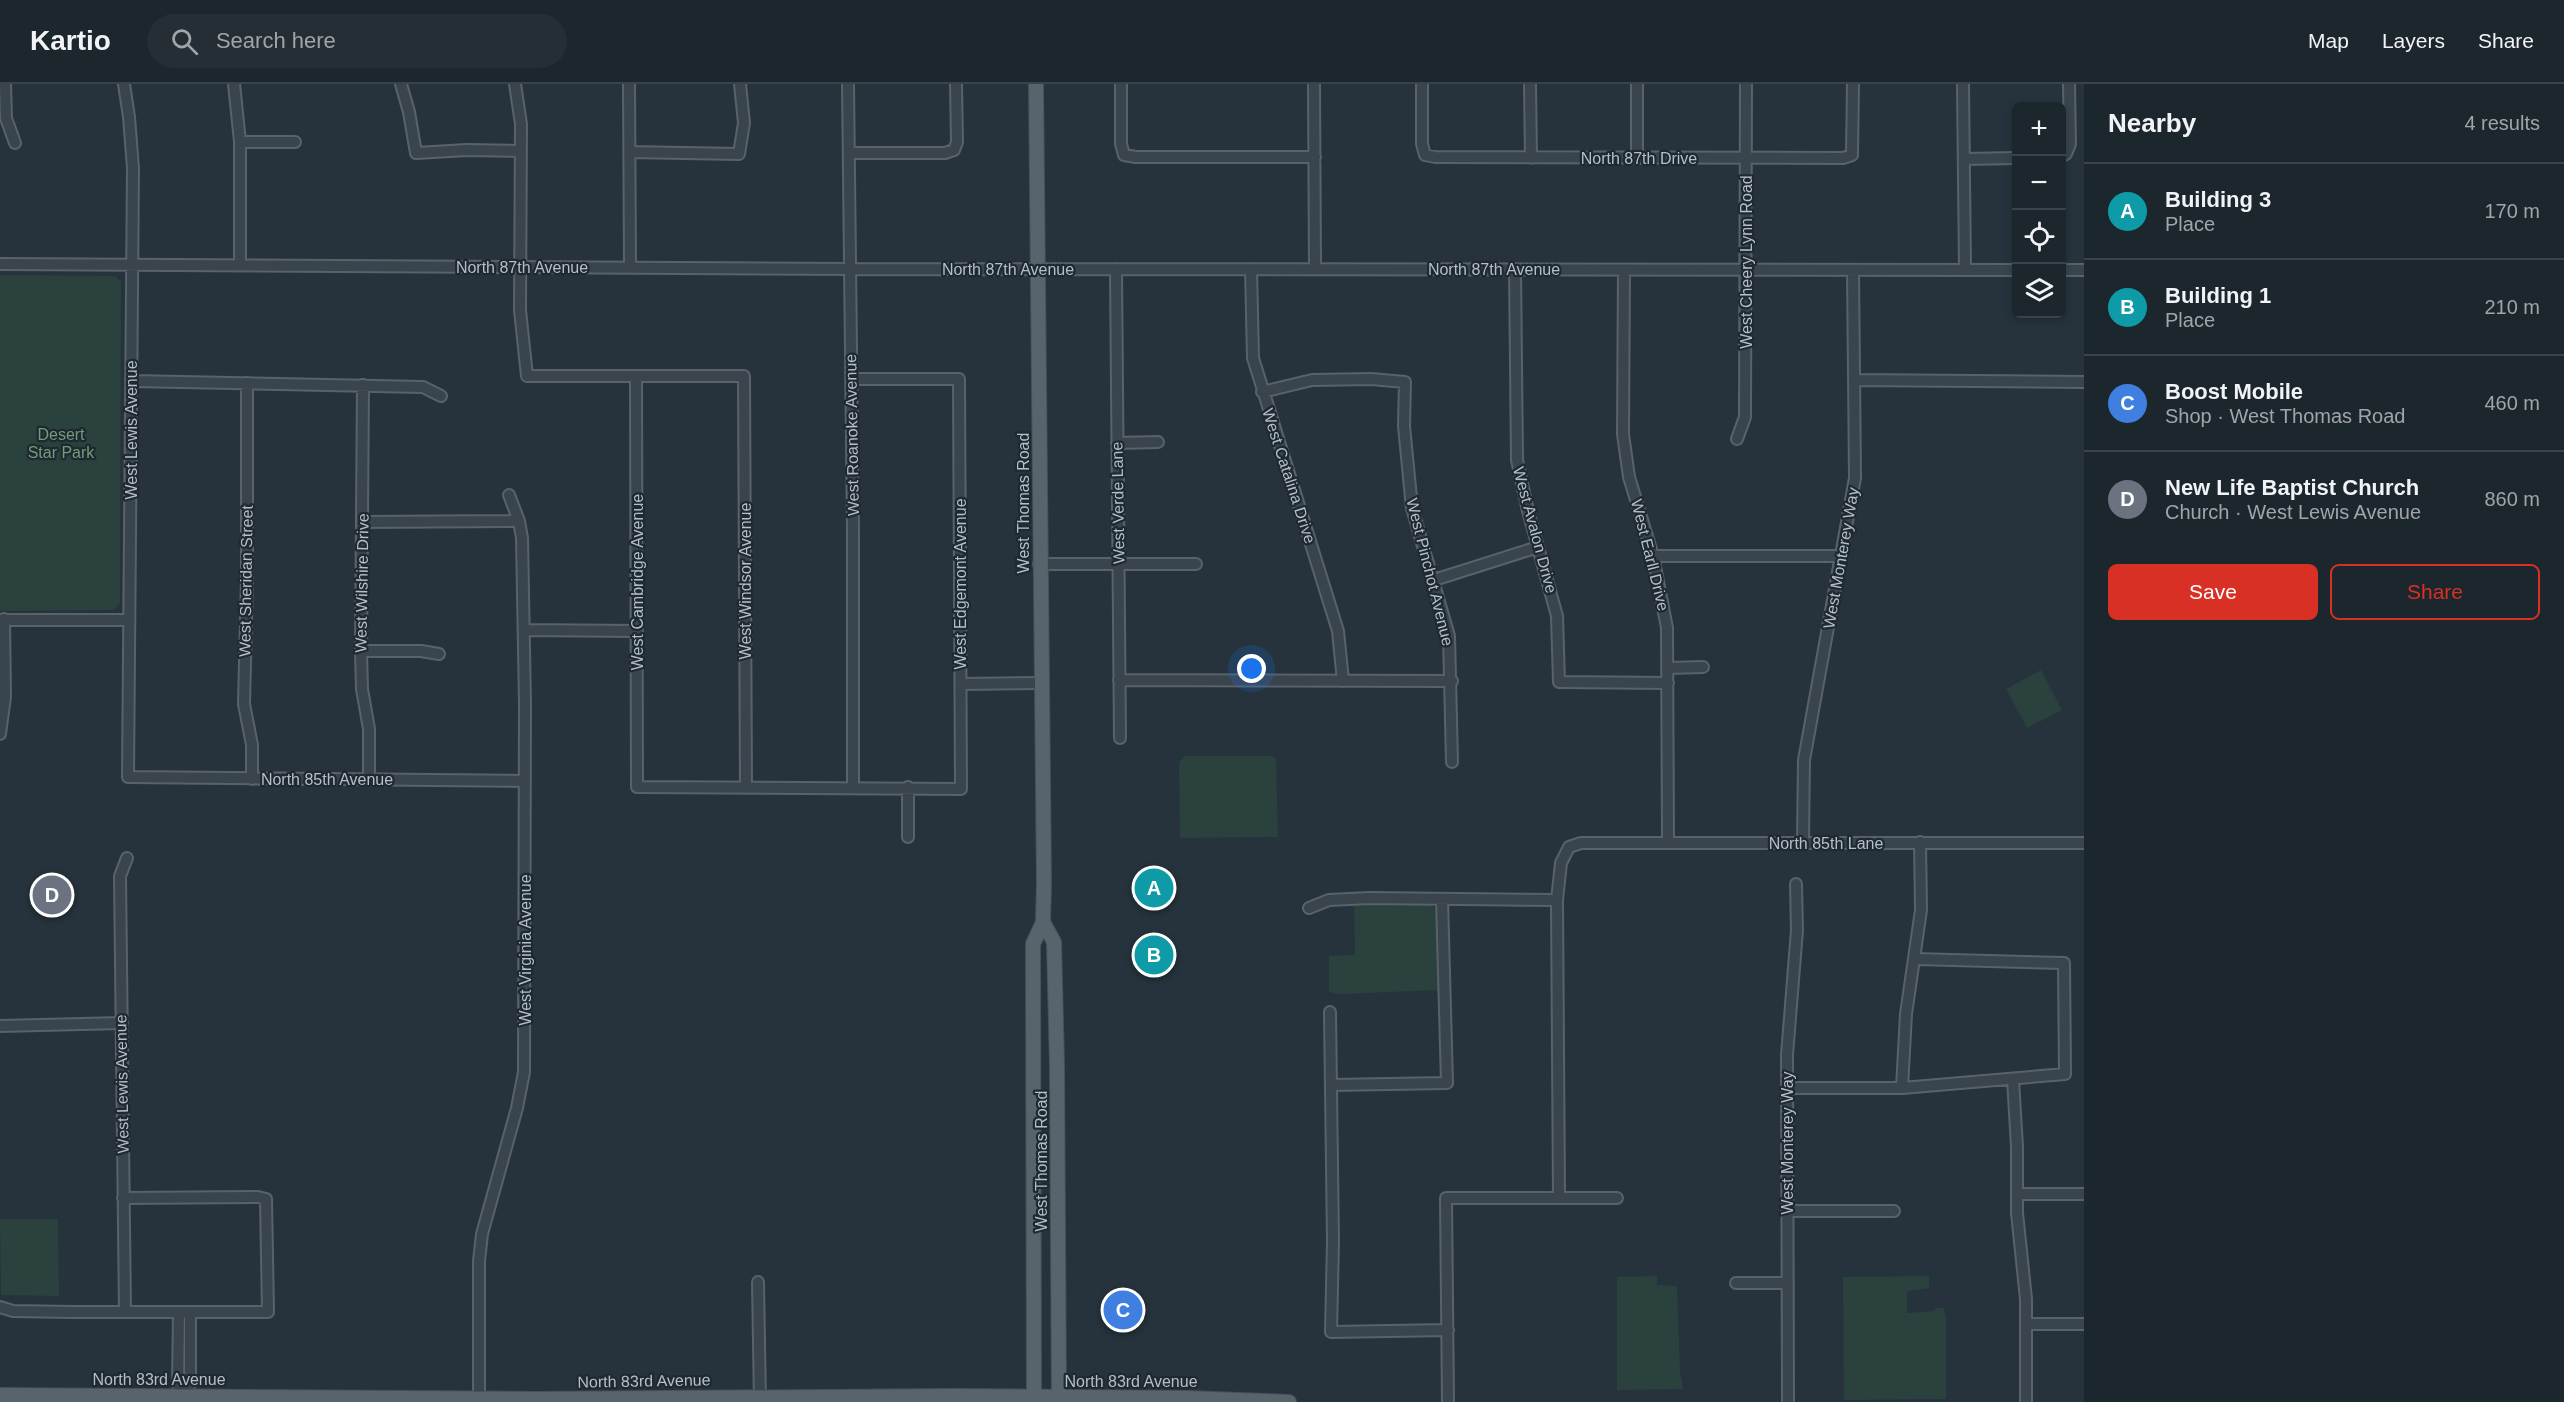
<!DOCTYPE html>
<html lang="en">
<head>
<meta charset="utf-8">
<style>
	:root { --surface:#1c262d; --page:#252e35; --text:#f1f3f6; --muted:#a0a5aa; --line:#3a4349; --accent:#d93025 }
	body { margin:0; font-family:Helvetica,sans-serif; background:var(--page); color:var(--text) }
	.controls { position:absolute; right:18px; top:18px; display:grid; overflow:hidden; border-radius:9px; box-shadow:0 3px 9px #0003 }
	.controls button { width:54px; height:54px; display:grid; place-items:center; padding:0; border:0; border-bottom:2px solid var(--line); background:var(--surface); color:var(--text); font:30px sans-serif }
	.you { position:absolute; left:1252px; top:585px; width:21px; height:21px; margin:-15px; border:4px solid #fff; border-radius:50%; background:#1a73e8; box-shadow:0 0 0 9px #1a73e833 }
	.badge { display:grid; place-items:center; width:39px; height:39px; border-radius:50%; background:var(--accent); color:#fff; font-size:20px; font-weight:700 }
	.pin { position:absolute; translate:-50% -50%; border:3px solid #fff; box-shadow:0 2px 6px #0006 }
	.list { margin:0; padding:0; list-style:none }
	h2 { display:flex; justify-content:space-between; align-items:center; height:78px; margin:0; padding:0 24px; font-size:26px }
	h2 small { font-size:20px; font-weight:400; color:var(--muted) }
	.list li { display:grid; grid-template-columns:39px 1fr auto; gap:18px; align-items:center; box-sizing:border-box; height:96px; padding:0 24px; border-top:2px solid var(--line) }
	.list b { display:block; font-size:22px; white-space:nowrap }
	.list p { margin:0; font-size:20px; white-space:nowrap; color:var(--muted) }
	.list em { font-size:20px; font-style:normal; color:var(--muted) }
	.actions { display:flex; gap:12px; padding:18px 24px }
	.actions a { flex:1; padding:14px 0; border:2px solid var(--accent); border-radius:9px; text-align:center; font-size:21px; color:var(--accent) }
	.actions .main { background:var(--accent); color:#fff }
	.icon { flex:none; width:33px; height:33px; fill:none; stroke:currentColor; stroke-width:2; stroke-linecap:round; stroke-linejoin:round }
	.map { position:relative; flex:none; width:2084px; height:1318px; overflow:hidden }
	header { display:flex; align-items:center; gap:36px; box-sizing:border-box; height:84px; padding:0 30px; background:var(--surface); border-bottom:2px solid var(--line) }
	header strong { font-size:28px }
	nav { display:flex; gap:33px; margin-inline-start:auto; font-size:21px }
	.search { width:420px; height:54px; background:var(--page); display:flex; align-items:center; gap:15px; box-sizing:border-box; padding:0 21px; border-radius:33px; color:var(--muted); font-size:22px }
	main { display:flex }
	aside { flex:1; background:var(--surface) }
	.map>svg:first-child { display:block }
</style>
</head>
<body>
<header>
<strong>Kartio</strong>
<div class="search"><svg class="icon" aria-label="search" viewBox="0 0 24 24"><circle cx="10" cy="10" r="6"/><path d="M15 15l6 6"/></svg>Search here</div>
<nav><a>Map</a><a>Layers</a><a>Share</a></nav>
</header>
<main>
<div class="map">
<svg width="2084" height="1318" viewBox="0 0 2084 1318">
	<rect width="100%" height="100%" fill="#26333c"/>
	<path fill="#2b413e" d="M 0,191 L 115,192 L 121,198 L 120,519 L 114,526 L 0,527 Z
		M 2041,586 L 2062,626 L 2027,644 L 2006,605 Z
		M 1185,672 L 1272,672 L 1276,675 L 1278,753 L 1180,754 L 1179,678 Z
		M 1354,821 L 1430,821 L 1435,824 L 1437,830 L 1438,906 L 1341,910 L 1329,908 L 1329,872 L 1355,871 Z
		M 0,1135 L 58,1135 L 59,1212 L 1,1211 Z
		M 1657,1192 L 1657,1201 L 1677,1202 L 1680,1287 L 1683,1305 L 1617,1306 L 1617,1193 Z
		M 1929,1192 L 1929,1204 L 1907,1207 L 1907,1229 L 1934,1227 L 1935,1224 L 1944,1224 L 1946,1235 L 1946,1315 L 1844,1316 L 1843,1193 Z"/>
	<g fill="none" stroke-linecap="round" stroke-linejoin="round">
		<g stroke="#58626a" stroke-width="14">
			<path id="minor" d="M 5,0 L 6,34 L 15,59
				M 124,0 L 129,33 L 133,84 L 128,693 L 525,697
				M 234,0 L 240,58 L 240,181
				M 401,0 L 409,28 L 416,69 L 467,66 L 521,67
				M 515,0 L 521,40 L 520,226 L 527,292 L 744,292 L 746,703
				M 629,0 L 630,183
				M 848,0 L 853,446 L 853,703
				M 1121,0 L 1121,60 L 1124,71 L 1136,73 L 1315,73
				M 1314,0 L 1315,185
				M 1422,0 L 1422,60 L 1425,71 L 1435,73 L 1843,74 L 1852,71 L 1853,0
				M 1530,0 L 1531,74
				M 1637,0 L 1637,75
				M 1963,0 L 1965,186
				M 240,58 L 295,58
				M 630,68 L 739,70 L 744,39 L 740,0
				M 850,69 L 945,69 L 954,66 L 957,58 L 956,0
				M 2062,72 L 2066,70 L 2070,60 L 2069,0
				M 1964,75 L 2016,74
				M 0,180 L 849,185 L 2016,186
				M 1116,185 L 1120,654
				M 1251,185 L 1253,274 L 1338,547 L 1343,597
				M 1515,185 L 1517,376 L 1528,427 L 1557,532 L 1559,598 L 1668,599
				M 1624,186 L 1623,350 L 1629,393 L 1653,472 L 1667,544 L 1668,758
				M 2062,186 L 2084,186
				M 636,292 L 637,703 L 961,705 L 959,295 L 851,295
				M 1855,296 L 2084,298
				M 132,297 L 423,303 L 441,312
				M 247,299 L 247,496 L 244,620 L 252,661 L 252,695
				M 363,301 L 361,567 L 362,605 L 369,645 L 369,696
				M 1262,308 L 1312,296 L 1371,295 L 1405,298 L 1404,342 L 1412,424 L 1449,552 L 1452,678
				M 1737,355 L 1745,333 L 1746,0
				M 1117,359 L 1158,358
				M 363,438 L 519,437
				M 1653,472 L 1842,472
				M 1039,480 L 1196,480
				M 1434,496 L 1538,463
				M 0,536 L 129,536
				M 524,546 L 637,547
				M 361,567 L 421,567 L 439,570
				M 1668,584 L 1703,583
				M 1119,596 L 1452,597
				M 961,600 L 1041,599
				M 0,650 L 5,613 L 4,535
				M 908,703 L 908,753
				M 1803,759 L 1804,676 L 1855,394 L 1853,186
				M 1309,824 L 1329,816 L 1369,814 L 1557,816
				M 1330,928 L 1333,1157 L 1331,1248 L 1448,1246
				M 0,942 L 122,939
				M 2013,995 L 2017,1063 L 2017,1129 L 2026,1215 L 2026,1318
				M 1331,1001 L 1447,999 L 1442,815
				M 1786,1004 L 1902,1004 L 2065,990 L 2064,879 L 1916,875
				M 1902,1004 L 1906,930 L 1921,826 L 1920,758
				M 2017,1110 L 2084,1110
				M 1559,1114 L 1557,816 L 1561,779 L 1569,763 L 1581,759 L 2084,759
				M 1787,1127 L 1894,1127
				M 758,1198 L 760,1318
				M 1736,1199 L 1788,1199
				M 0,1223 L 13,1227 L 73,1228 L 268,1228 L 266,1115 L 258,1113 L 123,1114
				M 125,1228 L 120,792 L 127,774
				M 179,1228 L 178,1301 L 184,1312
				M 2026,1240 L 2084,1240
				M 184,1318 L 184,1312 L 190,1300 L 190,1228
				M 479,1318 L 479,1177 L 482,1150 L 517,1024 L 524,988 L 525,620 L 522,454 L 519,437 L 509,411
				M 1448,1318 L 1446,1114 L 1617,1114
				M 1788,1318 L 1787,971 L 1797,846 L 1796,800"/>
		</g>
		<g stroke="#465058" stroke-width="16">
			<path id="major" d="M 1043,838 L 1054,858 L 1057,982 L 1059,1318
				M 0,1311 L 538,1315 L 953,1312 L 1186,1314 L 1289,1318
				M 1034,1318 L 1033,860 L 1043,838 L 1044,800 L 1036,0"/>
		</g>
		<use href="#minor" stroke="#3a444c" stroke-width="10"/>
		<use href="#major" stroke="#58646c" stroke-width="14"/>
	</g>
	<g text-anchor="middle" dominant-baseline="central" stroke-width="4.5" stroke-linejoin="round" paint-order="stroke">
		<g font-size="16" fill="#b6bfc7" stroke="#1f2931">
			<text x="1639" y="74">North 87th Drive</text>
			<text transform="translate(1746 178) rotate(-90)">West Cheery Lynn Road</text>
			<text x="522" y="183">North 87th Avenue</text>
			<text x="1008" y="185">North 87th Avenue</text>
			<text x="1494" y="185">North 87th Avenue</text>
			<text transform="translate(131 346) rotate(-90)">West Lewis Avenue</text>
			<text transform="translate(852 351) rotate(-91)">West Roanoke Avenue</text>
			<text transform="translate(1289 392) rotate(72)">West Catalina Drive</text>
			<text transform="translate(1023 419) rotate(-90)">West Thomas Road</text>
			<text transform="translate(1118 419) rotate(-91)">West Verde Lane</text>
			<text transform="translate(1535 446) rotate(75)">West Avalon Drive</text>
			<text transform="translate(1650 471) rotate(76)">West Earll Drive</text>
			<text transform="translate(1841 474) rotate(-80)">West Monterey Way</text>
			<text transform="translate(1430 488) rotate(76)">West Pinchot Avenue</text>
			<text transform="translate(246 497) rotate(-89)">West Sheridan Street</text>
			<text transform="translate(745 497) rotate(-90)">West Windsor Avenue</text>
			<text transform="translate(637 498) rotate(-90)">West Cambridge Avenue</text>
			<text transform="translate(362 499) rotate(-89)">West Wilshire Drive</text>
			<text transform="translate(960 500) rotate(-90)">West Edgemont Avenue</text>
			<text x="327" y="695">North 85th Avenue</text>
			<text x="1826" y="759">North 85th Lane</text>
			<text transform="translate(525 866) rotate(-90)">West Virginia Avenue</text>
			<text transform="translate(122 1000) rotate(-91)">West Lewis Avenue</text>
			<text transform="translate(1787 1059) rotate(-90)">West Monterey Way</text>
			<text transform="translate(1041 1077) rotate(-90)">West Thomas Road</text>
			<text x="159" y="1295">North 83rd Avenue</text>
			<text transform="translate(644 1297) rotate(-1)">North 83rd Avenue</text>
			<text x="1131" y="1297">North 83rd Avenue</text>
		</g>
		<g font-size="16" fill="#769b79" stroke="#1f2931">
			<text x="61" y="350">Desert<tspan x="61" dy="18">Star Park</tspan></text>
		</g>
	</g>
</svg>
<div class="controls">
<button>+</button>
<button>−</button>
<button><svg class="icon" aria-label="locate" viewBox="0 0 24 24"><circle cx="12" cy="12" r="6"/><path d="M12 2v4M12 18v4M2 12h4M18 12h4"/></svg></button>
<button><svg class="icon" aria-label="layers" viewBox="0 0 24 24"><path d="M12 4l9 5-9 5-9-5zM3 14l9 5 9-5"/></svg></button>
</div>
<div class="you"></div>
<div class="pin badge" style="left:1154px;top:804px;background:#0f9aa8">A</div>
<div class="pin badge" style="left:1154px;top:871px;background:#0f9aa8">B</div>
<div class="pin badge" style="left:1123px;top:1226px;background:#3f7fe0">C</div>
<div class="pin badge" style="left:52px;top:811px;background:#6b7280">D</div>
</div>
<aside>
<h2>Nearby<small>4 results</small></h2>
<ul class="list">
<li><span class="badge" style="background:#0f9aa8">A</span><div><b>Building 3</b><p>Place</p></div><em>170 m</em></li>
<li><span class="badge" style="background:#0f9aa8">B</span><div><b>Building 1</b><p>Place</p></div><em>210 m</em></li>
<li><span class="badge" style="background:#3f7fe0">C</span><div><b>Boost Mobile</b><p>Shop · West Thomas Road</p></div><em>460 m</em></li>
<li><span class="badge" style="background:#6b7280">D</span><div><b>New Life Baptist Church</b><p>Church · West Lewis Avenue</p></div><em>860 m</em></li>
</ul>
<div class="actions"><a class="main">Save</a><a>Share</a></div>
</aside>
</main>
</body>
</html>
